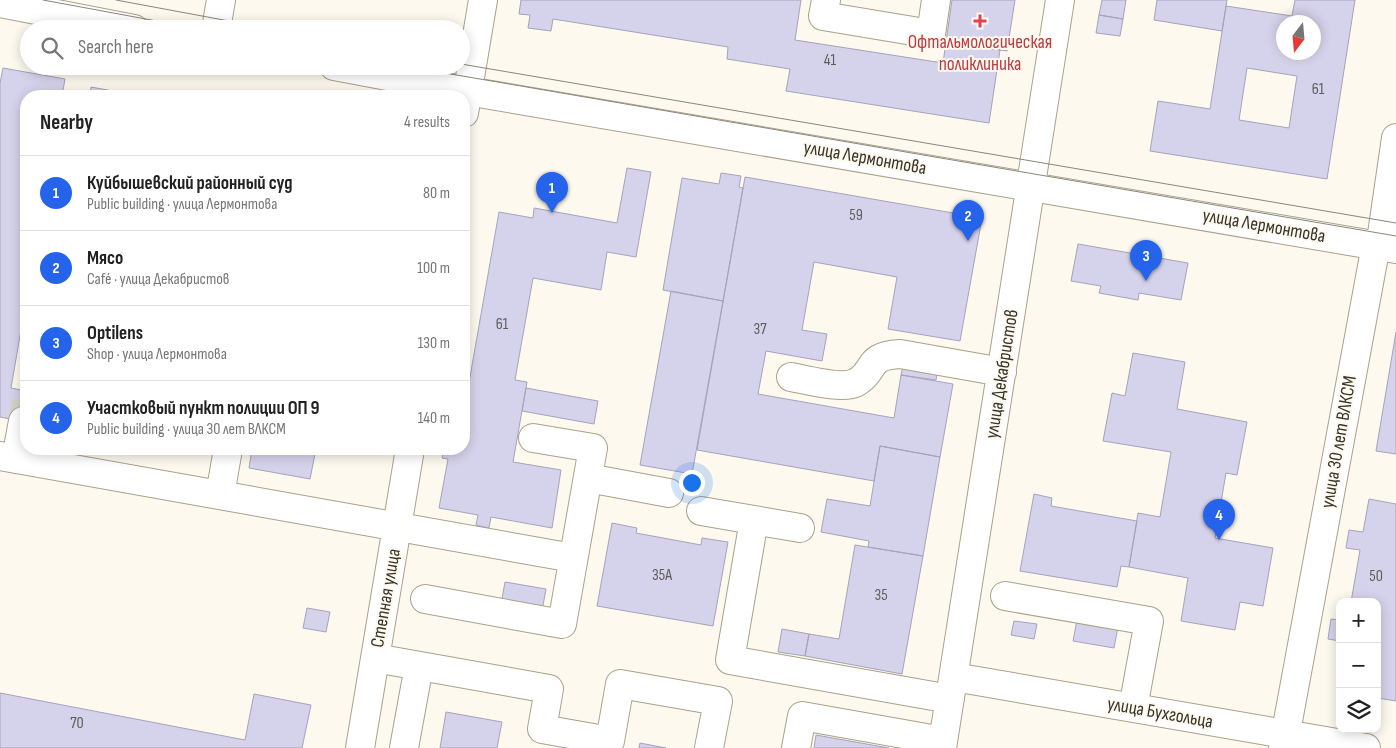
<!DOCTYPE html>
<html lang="en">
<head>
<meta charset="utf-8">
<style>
	:root { --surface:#fff; --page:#f6f6f6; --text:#222; --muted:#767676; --line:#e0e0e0; --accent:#2563eb }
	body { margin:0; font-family:"Sofia Sans Condensed",sans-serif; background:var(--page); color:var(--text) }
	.controls { position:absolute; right:15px; bottom:15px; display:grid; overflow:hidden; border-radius:10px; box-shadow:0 2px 12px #0003 }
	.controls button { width:45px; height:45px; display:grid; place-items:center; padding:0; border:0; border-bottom:1px solid var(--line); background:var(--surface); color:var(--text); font:25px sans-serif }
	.compass { position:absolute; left:1276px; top:15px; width:45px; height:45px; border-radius:50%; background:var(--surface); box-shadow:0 2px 12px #0003; rotate:196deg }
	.you { position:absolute; left:691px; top:482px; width:18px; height:18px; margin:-12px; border:4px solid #fff; border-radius:50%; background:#1a73e8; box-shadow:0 0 0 8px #1a73e833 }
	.badge { display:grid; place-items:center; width:32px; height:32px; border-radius:50%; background:var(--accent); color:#fff; font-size:16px; font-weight:700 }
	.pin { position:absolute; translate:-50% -41px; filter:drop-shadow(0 1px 2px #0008) }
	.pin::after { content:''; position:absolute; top:26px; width:18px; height:15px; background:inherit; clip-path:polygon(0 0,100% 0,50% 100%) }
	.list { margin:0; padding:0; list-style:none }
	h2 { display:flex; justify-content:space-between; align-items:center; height:65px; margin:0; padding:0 20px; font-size:21px }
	h2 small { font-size:16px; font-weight:400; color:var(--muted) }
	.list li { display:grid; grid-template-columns:32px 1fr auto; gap:15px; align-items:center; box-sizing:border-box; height:75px; padding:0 20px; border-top:1px solid var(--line) }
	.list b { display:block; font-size:19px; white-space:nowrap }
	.list p { margin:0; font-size:16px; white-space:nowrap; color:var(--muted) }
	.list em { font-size:16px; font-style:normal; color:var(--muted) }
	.icon { flex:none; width:28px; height:28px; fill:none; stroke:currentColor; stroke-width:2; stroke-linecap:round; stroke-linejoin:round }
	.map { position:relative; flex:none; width:1396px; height:748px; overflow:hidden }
	.search { position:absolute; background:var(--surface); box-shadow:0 2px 12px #0003; left:20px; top:20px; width:450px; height:55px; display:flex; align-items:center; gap:12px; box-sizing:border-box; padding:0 18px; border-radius:28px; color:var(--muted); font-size:19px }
	.panel { position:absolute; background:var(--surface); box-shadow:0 2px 12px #0003; left:20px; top:90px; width:450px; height:365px; border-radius:20px }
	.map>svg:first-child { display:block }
</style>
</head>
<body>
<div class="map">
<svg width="1396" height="748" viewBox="0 0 1396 748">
	<rect width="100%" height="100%" fill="#fdf9ef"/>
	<path fill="#d5d2eb" stroke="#a6a2ba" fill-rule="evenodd" d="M 521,0 L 801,0 L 795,40 L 943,63 L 946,42 L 1000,50 L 989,123 L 786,91 L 790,69 L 727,59 L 728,47 L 553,19 L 551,31 L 528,28 L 530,15 L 519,14 Z
		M 952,0 L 1015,0 L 1007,51 L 946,42 Z
		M 1102,0 L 1126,0 L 1123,19 L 1099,15 Z
		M 1157,0 L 1227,0 L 1222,31 L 1154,20 Z
		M 1295,0 L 1355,0 L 1327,179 L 1150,151 L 1158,101 L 1210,109 L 1226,6 L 1292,16 ZM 1284,22 L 1314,22 L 1314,52 L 1284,52 ZM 1247,68 L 1297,76 L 1289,128 L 1239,120 Z
		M 1099,15 L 1123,19 L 1120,36 L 1096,33 Z
		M 3,68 L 65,79 L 62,96 L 26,96 L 26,301 L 11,388 L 26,391 L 26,422 L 0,417 L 0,83 Z
		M 91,87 L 141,96 L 90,96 Z
		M 627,168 L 651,172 L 636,257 L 607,252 L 601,290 L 533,278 L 515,380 L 527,382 L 513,462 L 561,470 L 552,528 L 491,517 L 489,528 L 476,525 L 478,515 L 439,508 L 448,459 L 442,458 L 444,449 L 464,449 L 464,411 L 499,212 L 533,218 L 534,208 L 617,223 Z
		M 721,173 L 741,176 L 739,187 L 743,188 L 723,301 L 663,290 L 682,178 L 719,184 Z
		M 745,177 L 982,218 L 960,341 L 888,329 L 897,277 L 814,262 L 802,330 L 827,334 L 822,361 L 766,351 L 758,394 L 894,418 L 901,375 L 953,384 L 940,457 L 880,446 L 874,481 L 697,450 Z
		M 1078,244 L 1188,263 L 1181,300 L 1139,293 L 1138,300 L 1099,293 L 1101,286 L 1071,281 Z
		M 671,291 L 723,301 L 692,474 L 640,465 Z
		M 1396,332 L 1396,454 L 1376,451 Z
		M 1133,353 L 1185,362 L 1177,409 L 1247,422 L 1237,475 L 1226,473 L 1215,538 L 1273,548 L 1263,606 L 1240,602 L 1235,630 L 1181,621 L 1188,578 L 1129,567 L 1138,513 L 1160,517 L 1171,452 L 1103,441 L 1112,393 L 1125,396 Z
		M 904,361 L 938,367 L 936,380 L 901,375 Z
		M 526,388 L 598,401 L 594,424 L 522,411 Z
		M 880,446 L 940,457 L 923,556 L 868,547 L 869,541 L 821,532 L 827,499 L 870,506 Z
		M 252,449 L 316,449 L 310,479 L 249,468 Z
		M 1034,494 L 1052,498 L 1051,506 L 1137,521 L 1129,567 L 1121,566 L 1117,587 L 1020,571 Z
		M 1369,499 L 1396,504 L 1396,701 L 1377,698 L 1377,602 L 1351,602 L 1360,550 L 1346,548 L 1349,530 L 1363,532 Z
		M 612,523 L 637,528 L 636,533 L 701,545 L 702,538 L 728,542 L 713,626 L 597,606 Z
		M 855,545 L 923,556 L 902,674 L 805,656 L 809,634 L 839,639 Z
		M 505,582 L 546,589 L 542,611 L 501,604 Z
		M 307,608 L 330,612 L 326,632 L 303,628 Z
		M 1331,619 L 1340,620 L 1340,641 L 1328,639 Z
		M 1077,620 L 1118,627 L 1114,648 L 1073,641 Z
		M 1014,621 L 1037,624 L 1034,639 L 1011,635 Z
		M 782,629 L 809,634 L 805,656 L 778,652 Z
		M 0,693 L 245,740 L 254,694 L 311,705 L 302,748 L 0,748 Z
		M 446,712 L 502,722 L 497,748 L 440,748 Z
		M 816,735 L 889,748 L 814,748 Z
		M 640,743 L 666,748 L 639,748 Z"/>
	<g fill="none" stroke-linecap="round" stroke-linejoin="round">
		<path stroke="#d6d2c8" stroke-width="28" stroke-dasharray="28 14" stroke-linecap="butt" d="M 23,421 L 26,401"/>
		<g stroke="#aaa18a" stroke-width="30">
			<path id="minor" d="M 826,0 L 823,16 L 931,34 L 936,0
				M 216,29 L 221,0
				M 464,113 L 483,0
				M 791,377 C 807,380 844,390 857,382 C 877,370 865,356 900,354 L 1002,372
				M 0,456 L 573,558
				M 16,459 L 23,421
				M 588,478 L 669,493
				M 220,495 L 228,449
				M 701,511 L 800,528
				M 754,520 L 730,660 L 950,699
				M 1005,596 L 1149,621 L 1133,708
				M 425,599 L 562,624 L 593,448 L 533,438
				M 375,658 L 549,689 L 542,729 L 610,741 L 620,684 L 718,701 L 709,748
				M 954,677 L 1366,748
				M 360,748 L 410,449
				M 404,748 L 419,666
				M 796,748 L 802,716 L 943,741
				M 942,748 L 1060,0
				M 1283,748 L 1376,245 L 1382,234 L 1396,138"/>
		</g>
		<g stroke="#aaa18a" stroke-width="30">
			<path id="major" d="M 0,3 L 134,29
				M 334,66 L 467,91 L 1396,249"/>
		</g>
		<use href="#minor" stroke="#fff" stroke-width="28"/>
		<use href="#major" stroke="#fff" stroke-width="28"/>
		<path stroke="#8a867d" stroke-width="1" d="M 43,0 L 200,29
			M 116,0 L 272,29
			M 461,64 L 1396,223
			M 404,66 L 1396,236"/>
	</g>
	<path fill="#e0444e" stroke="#fdf9ef" stroke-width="2" d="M977.5 13.5h5v5h5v5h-5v5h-5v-5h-5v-5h5z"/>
	<g text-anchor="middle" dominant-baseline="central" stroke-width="4" stroke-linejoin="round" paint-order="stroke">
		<g font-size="16" fill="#5f5c5b">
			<text x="830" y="60">41</text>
			<text x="1318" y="89">61</text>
			<text x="856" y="215">59</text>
			<text x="502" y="324">61</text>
			<text x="760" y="329">37</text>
			<text x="662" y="575">35А</text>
			<text x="1376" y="576">50</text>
			<text x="881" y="595">35</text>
			<text x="77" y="723">70</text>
		</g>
		<g font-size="19" fill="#be3a42" stroke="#fdf9ef">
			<text x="980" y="42">Офтальмологическая<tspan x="980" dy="22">поликлиника</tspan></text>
		</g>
		<g font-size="19" fill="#38342b" stroke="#fdf9ef">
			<text transform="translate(865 158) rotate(10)">улица Лермонтова</text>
			<text transform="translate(1264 226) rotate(10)">улица Лермонтова</text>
			<text transform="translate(1002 374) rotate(-81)">улица Декабристов</text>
			<text transform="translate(1339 442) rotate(-80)">улица 30 лет ВЛКСМ</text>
			<text transform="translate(386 598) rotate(-80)">Степная улица</text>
			<text transform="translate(1160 713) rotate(10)">улица Бухгольца</text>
		</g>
	</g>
</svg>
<div class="controls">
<button>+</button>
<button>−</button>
<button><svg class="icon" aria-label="layers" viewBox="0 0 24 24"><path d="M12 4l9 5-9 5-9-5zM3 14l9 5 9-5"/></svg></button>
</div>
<svg class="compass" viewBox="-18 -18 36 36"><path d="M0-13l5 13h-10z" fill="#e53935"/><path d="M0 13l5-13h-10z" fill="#767676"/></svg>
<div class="you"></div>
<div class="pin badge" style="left:552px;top:213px">1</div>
<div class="pin badge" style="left:968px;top:241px">2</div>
<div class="pin badge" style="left:1146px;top:281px">3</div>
<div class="pin badge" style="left:1219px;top:540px">4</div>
<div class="search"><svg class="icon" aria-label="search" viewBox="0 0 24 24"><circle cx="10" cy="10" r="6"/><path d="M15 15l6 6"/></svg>Search here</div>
<section class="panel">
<h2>Nearby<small>4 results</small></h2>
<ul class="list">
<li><span class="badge">1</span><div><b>Куйбышевский районный суд</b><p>Public building · улица Лермонтова</p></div><em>80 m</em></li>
<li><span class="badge">2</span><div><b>Мясо</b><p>Café · улица Декабристов</p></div><em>100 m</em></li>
<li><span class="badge">3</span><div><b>Optilens</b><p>Shop · улица Лермонтова</p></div><em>130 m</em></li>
<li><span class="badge">4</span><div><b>Участковый пункт полиции ОП 9</b><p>Public building · улица 30 лет ВЛКСМ</p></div><em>140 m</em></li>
</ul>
</section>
</div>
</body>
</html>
